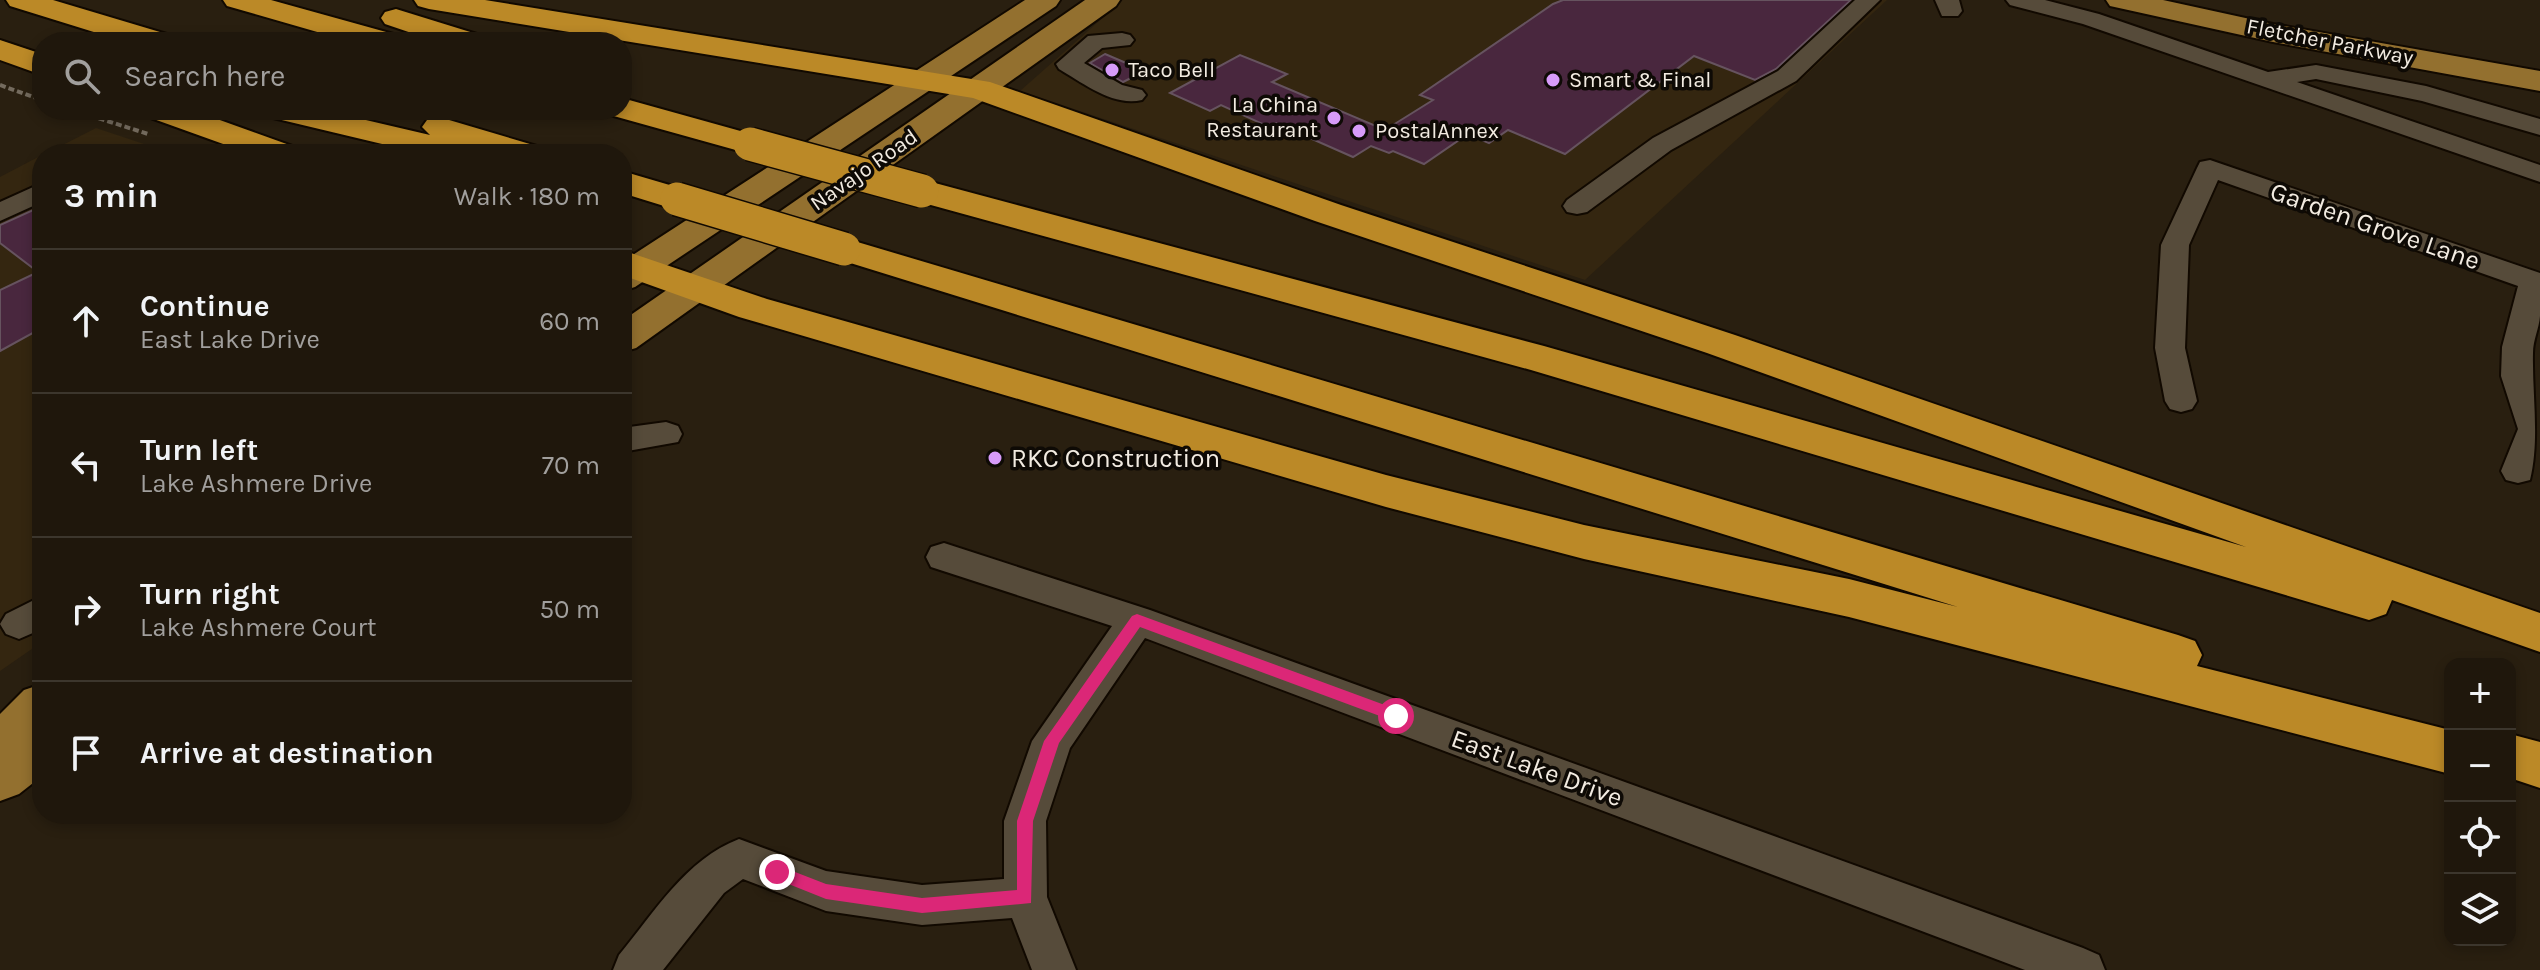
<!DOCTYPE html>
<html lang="en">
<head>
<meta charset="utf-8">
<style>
	:root { --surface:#1f170c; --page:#272015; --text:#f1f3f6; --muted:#a19f9d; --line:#3c362d }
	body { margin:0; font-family:Karla,sans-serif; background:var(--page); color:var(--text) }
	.controls { position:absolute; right:24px; bottom:24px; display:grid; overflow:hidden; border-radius:16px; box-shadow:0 4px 12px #0003 }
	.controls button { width:72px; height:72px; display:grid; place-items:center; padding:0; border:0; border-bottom:2px solid var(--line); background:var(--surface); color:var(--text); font:40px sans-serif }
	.stop { position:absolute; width:24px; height:24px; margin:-18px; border:6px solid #db2777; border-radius:50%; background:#fff }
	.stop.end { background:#db2777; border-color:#fff; box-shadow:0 2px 8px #0008 }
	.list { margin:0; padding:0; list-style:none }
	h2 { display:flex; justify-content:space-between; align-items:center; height:104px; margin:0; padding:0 32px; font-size:34px }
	h2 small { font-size:26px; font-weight:400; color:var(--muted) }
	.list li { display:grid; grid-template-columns:52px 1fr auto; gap:24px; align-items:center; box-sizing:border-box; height:144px; padding:0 32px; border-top:2px solid var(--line) }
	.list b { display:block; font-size:30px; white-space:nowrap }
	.list p { margin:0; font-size:26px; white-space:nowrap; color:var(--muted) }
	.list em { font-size:26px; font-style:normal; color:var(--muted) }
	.icon { flex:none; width:44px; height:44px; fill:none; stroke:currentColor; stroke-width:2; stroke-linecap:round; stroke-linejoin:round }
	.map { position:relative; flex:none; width:2540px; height:970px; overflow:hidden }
	.search { position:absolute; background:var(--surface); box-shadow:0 4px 12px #0003; left:32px; top:32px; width:600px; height:88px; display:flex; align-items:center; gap:20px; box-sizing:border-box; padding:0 28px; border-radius:32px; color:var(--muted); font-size:30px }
	.panel { position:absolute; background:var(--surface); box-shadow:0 4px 12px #0003; left:32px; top:144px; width:600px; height:680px; border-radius:32px }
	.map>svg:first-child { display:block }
</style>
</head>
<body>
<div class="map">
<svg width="2540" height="970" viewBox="0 0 2540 970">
	<rect width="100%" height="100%" fill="#291f10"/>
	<path fill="#342610" d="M 1123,0 L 1887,0 L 1585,280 L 1020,91 Z
		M 96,128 L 174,154 L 45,154 Z
		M 42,155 L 42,642 L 0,671 L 0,177 Z"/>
	<path fill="#49273e" stroke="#66535f" stroke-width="2" d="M 1563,0 L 1851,0 L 1776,69 L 1755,80 L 1694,56 L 1565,154 L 1508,130 L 1489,143 L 1468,134 L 1424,164 L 1393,151 L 1389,153 L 1371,146 L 1353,157 L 1276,123 L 1269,127 L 1221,105 L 1210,111 L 1170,93 L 1240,55 L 1287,74 L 1272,82 L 1385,130 L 1433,100 L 1420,95 L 1553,4 Z
		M 1105,54 L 1145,71 L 1123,82 L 1090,63 Z
		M 42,206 L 42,328 L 0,351 L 0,290 L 38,272 L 0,243 L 0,225 Z"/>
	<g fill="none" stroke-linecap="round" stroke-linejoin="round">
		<g stroke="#110900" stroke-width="4">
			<path id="minor" d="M 1855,0 L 1880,0 L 1796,81 L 1671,150 L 1587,212 L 1577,214 L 1567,212 L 1563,206 L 1567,200 L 1653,138 L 1778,71 Z
				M 1935,0 L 1959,0 L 1962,11 L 1958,16 L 1942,16 Z
				M 2006,0 L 2045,0 L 2099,14 L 2268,72 L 2316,65 L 2426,86 L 2540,119 L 2540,135 L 2422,101 L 2316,79 L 2297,82 L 2540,165 L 2540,182 L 2083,24 L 2010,5 Z
				M 1122,33 L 1130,35 L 1134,40 L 1130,45 L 1102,48 L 1084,63 L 1122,85 L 1142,90 L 1146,95 L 1142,100 C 1113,107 1083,83 1059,69 L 1056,64 L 1088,36 Z
				M 2210,160 L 2540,273 C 2540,287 2540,302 2540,316 C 2539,329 2533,340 2533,353 C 2532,395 2540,439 2530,480 L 2518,483 L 2506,480 L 2501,471 L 2518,429 L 2501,376 L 2502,347 L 2518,286 L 2218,180 L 2189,245 L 2185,348 L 2197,401 L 2192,409 L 2181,412 L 2170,409 L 2165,401 L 2155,348 L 2161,245 L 2197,168 L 2200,162 Z
				M 42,183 L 42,202 L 0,221 L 0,202 Z
				M 666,422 L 678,426 L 682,434 L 678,442 L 622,452 L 622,428 Z
				M 944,543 L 1150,610 L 2083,948 L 2099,955 L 2105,970 L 2025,970 L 1145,638 L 1070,748 L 1046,821 L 1047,897 L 1076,970 L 1032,970 L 1012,918 L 922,925 L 826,911 L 743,879 L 724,893 L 663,970 L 613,970 L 619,955 C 654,913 686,859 739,839 L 826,871 L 922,885 L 1004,879 L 1004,821 L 1032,741 L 1112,626 L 931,567 L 926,557 L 931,547 Z
				M 42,596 L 42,629 L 19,639 L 6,634 L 0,624 L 6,614 Z"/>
		</g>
		<g stroke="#110900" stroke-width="4">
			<path id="major" d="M 1025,0 L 1060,0 L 1056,6 L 635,287 L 622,291 L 622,262 Z
				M 1085,0 L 1120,0 L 1116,6 L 636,348 L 622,352 L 622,321 Z
				M 2106,0 L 2163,0 L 2273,24 L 2540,71 L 2540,91 L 2273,42 L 2110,6 Z
				M 42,684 L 42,776 L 19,794 L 0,801 L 0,714 L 24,690 Z"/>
		</g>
		<g stroke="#110900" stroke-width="4">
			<path id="highway" d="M 6,0 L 53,0 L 170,35 L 175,42 L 126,42 L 10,6 Z
				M 223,0 L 271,0 L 397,35 L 402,42 L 352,42 L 227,6 Z
				M 414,0 L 485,0 L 990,82 L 1341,205 L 1735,335 L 2540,613 L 2540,652 L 2392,600 L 2386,614 L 2369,620 L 1531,370 L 909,199 L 904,191 L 909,183 L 922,180 L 935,183 L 1544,346 L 2246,547 L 1707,353 L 1315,221 L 973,98 L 429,9 L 418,6 Z
				M 396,9 L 480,35 L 485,42 L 438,42 L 385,24 L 381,18 L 385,12 Z
				M 0,40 L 42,54 L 42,75 L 0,60 Z
				M 622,98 L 762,137 L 767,144 L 762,151 L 750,154 L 610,115 L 607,110 L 622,110 Z
				M 143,110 L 192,110 L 295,147 L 300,154 L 251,154 L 148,117 Z
				M 264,110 L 323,110 L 430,135 L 422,127 L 427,120 L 439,117 L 540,147 L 545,154 L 492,154 L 482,151 L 484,154 L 424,154 L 269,117 Z
				M 622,171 L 690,191 L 695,199 L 690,207 L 677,210 L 622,193 Z
				M 844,238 L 2178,635 L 2195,641 L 2202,655 L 2197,666 L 2450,730 L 2450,774 L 1849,617 L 1584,559 L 1386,507 L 739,317 L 622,275 L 622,250 L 767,299 L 1386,475 L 1584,525 L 1849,579 L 1958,607 L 831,257 L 825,249 L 831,241 Z
				M 2510,734 L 2540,742 L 2540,788 L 2510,778 Z"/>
		</g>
		<path stroke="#746b5e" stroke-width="4" stroke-dasharray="6 3" stroke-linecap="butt" d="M 0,85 L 42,100
			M 73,110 L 148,134"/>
		<use href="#minor" fill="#564b3a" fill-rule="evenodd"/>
		<use href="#major" fill="#93702f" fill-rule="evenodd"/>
		<use href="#highway" fill="#bb8927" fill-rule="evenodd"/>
		<g stroke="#110900" stroke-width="36" stroke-linecap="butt">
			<path id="highway-bridge" d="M 750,144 L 922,191
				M 677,199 L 844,249"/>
		</g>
		<use href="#highway-bridge" stroke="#bb8927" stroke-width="33"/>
	</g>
	<path fill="#db2777" d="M 1137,614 L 1401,711 L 1403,716 L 1396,722 L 1140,627 L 1059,743 L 1033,821 L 1031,903 L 922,913 L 826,899 L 771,877 L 771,867 L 777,865 L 826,884 L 922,898 L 1017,890 L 1017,821 L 1044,741 L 1132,616 Z"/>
	<g fill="#d79bf9" stroke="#0e0a05" stroke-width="3">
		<circle cx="1112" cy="70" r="8"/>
		<circle cx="1553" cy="80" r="8"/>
		<circle cx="1334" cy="118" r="8"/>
		<circle cx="1359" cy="131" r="8"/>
		<circle cx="995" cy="458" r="8"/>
	</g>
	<g text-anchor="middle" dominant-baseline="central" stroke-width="7" stroke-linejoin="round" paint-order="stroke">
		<g font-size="22" fill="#f2ebe1" stroke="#0e0a05">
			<text transform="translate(2330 42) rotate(11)">Fletcher Parkway</text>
			<text transform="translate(864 170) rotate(-35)">Navajo Road</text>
		</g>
		<g font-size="22" fill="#f2ebe1" stroke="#0e0a05" text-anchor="start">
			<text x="1128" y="70">Taco Bell</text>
			<text x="1569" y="80">Smart &amp; Final</text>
			<text x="1318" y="105" text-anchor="end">La China<tspan x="1318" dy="25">Restaurant</tspan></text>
			<text x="1375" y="131">PostalAnnex</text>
		</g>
		<g font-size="26" fill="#f2ebe1" stroke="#0e0a05">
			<text transform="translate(2375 226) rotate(19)">Garden Grove Lane</text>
			<text transform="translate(1537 768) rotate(20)">East Lake Drive</text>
		</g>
		<g font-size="26" fill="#f2ebe1" stroke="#0e0a05" text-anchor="start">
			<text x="1011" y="458">RKC Construction</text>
		</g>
	</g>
</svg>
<div class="controls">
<button>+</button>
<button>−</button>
<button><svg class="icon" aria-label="locate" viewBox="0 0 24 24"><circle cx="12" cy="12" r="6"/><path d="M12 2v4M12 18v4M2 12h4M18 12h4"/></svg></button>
<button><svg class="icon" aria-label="layers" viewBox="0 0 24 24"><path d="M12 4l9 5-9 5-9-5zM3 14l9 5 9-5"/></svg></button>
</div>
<div class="stop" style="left:1396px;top:716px"></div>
<div class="stop end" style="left:777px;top:872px"></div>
<div class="search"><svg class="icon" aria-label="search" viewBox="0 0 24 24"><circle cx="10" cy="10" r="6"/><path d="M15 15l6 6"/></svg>Search here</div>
<section class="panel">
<h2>3 min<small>Walk · 180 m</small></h2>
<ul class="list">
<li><svg class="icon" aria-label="ahead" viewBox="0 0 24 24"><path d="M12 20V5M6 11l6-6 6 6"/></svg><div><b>Continue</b><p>East Lake Drive</p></div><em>60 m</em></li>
<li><svg class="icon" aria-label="left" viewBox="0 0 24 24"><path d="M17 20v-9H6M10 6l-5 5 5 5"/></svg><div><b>Turn left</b><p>Lake Ashmere Drive</p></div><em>70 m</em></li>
<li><svg class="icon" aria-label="right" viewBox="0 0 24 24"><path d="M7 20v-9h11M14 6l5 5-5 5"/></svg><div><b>Turn right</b><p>Lake Ashmere Court</p></div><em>50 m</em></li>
<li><svg class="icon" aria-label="arrive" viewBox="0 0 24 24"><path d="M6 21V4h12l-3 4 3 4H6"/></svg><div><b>Arrive at destination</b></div></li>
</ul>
</section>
</div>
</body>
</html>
